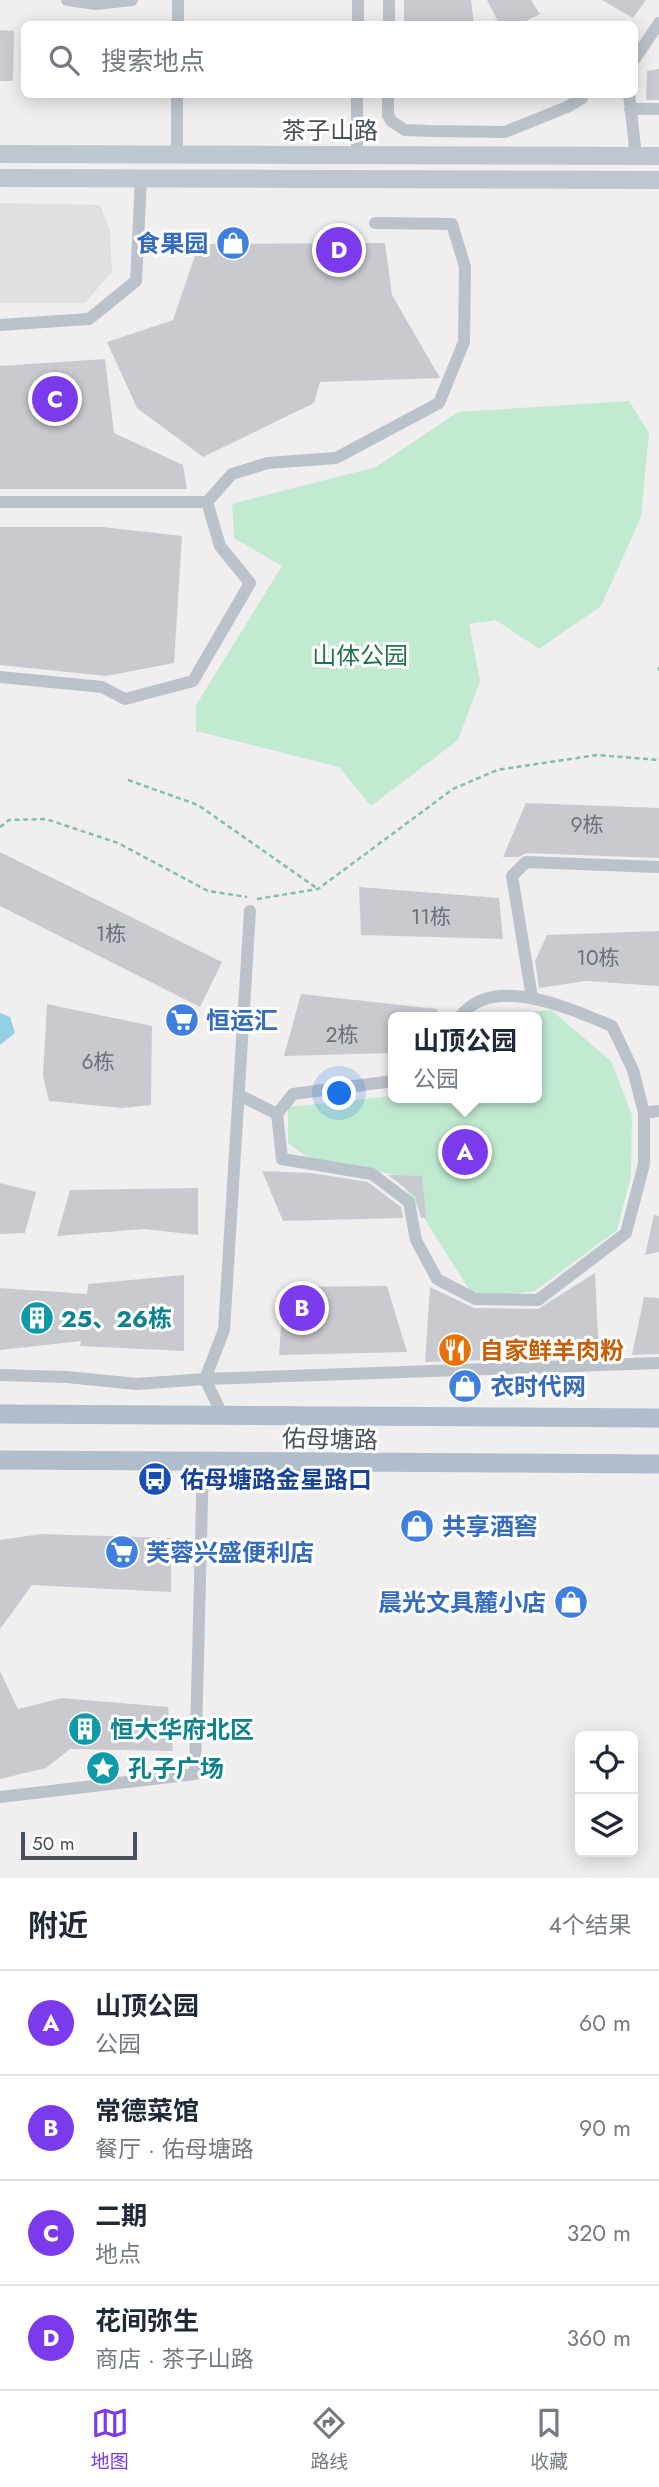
<!DOCTYPE html>
<html lang="zh">
<head>
<meta charset="utf-8">
<style>
	:root { --surface:#fff; --page:#f2f2f3; --text:#1f2937; --muted:#747a83; --line:#e0e1e3; --accent:#7c3aed }
	body { margin:0; font-family:Jost,"Noto Sans SC",sans-serif; background:var(--page); color:var(--text) }
	.controls { position:absolute; right:21px; bottom:21px; display:grid; overflow:hidden; border-radius:10px; box-shadow:0 4px 18px #0003 }
	.controls button { width:63px; height:63px; display:grid; place-items:center; padding:0; border:0; border-bottom:2px solid var(--line); background:var(--surface); color:var(--text); font:35px sans-serif }
	.scale { position:absolute; left:21px; bottom:18px; width:116px; box-sizing:border-box; padding-left:7px; border:4px solid #485159; border-top:0; font-size:19px; line-height:24px; white-space:nowrap; color:#485159; -webkit-text-stroke:5px #fff; paint-order:stroke }
	.you { position:absolute; left:340px; top:1094px; width:24px; height:24px; margin:-18px; border:5px solid #fff; border-radius:50%; background:#1a73e8; box-shadow:0 0 0 10px #1a73e833 }
	.badge { display:grid; place-items:center; width:46px; height:46px; border-radius:50%; background:var(--accent); color:#fff; font-size:23px; font-weight:700 }
	.pin { position:absolute; translate:-50% -50%; border:4px solid #fff; box-shadow:0 2px 7px #0006 }
	.popup { position:absolute; left:388px; top:1012px; width:154px; height:91px; box-sizing:border-box; display:grid; place-content:center; border-radius:10px; background:var(--surface); filter:drop-shadow(0 2px 5px #0005); font-size:23px; white-space:nowrap; color:var(--muted) }
	.popup b { font-size:26px; color:var(--text) }
	.popup::after { content:''; position:absolute; left:50%; top:100%; margin-left:-14px; border:14px solid transparent; border-top-color:var(--surface) }
	.list { margin:0; padding:0; list-style:none }
	h2 { display:flex; justify-content:space-between; align-items:center; height:91px; margin:0; padding:0 28px; font-size:30px }
	h2 small { font-size:23px; font-weight:400; color:var(--muted) }
	.list li { display:grid; grid-template-columns:46px 1fr auto; gap:21px; align-items:center; box-sizing:border-box; height:105px; padding:0 28px; border-top:2px solid var(--line) }
	.list b { display:block; font-size:26px; white-space:nowrap }
	.list p { margin:0; font-size:23px; white-space:nowrap; color:var(--muted) }
	.list em { font-size:23px; font-style:normal; color:var(--muted) }
	.icon { flex:none; width:38px; height:38px; fill:none; stroke:currentColor; stroke-width:2; stroke-linecap:round; stroke-linejoin:round }
	.map { position:relative; flex:none; width:659px; height:1878px; overflow:hidden }
	.search { position:absolute; background:var(--surface); box-shadow:0 4px 18px #0003; left:21px; right:21px; top:21px; height:77px; display:flex; align-items:center; gap:18px; box-sizing:border-box; padding:0 24px; border-radius:10px; color:var(--muted); font-size:26px }
	.sheet { height:511px; background:var(--surface) }
	nav { display:flex; justify-content:space-around; align-items:center; box-sizing:border-box; height:98px; border-top:2px solid var(--line); background:var(--surface); font-size:19px; color:var(--muted) }
	nav a { display:grid; justify-items:center; gap:4px }
	nav .on { color:var(--accent) }
	.map>svg:first-child { display:block }
</style>
</head>
<body>
<div class="map">
<svg width="659" height="1878" viewBox="0 0 659 1878">
	<rect width="100%" height="100%" fill="#f0eeee"/>
	<path fill="#e1dfdf" d="M 0,203 L 100,205 L 110,231 L 112,272 L 85,303 L 0,303 Z"/>
	<path fill="#c1ead1" d="M 629,401 L 649,433 L 641,517 L 601,606 L 539,649 L 496,620 L 469,624 L 480,681 L 458,740 L 371,806 L 339,767 L 196,731 L 196,705 L 282,566 L 234,538 L 232,504 L 376,467 L 458,412 Z
		M 551,1010 L 611,1061 L 632,1115 L 631,1176 L 617,1230 L 535,1291 L 475,1299 L 397,1175 L 311,1160 L 288,1143 L 288,1107 L 393,1096 L 537,1098 L 537,1017 L 478,1017 Z"/>
	<path fill="#92d0e2" d="M 0,1013 L 10,1017 L 15,1033 L 0,1045 Z"/>
	<path fill="#c9cad0" d="M 404,0 L 471,0 L 474,24 L 404,24 Z
		M 487,0 L 531,0 L 540,14 L 520,24 L 499,24 Z
		M 602,0 L 646,0 L 633,18 Z
		M 0,30 L 14,31 L 13,81 L 0,81 Z
		M 659,69 L 659,100 L 646,100 L 647,71 Z
		M 385,243 L 392,295 L 440,378 L 320,382 L 314,403 L 203,457 L 137,408 L 107,342 L 173,320 L 199,244 Z
		M 105,359 L 114,433 L 183,465 L 187,489 L 0,489 L 0,366 Z
		M 0,527 L 103,527 L 182,536 L 174,663 L 106,676 L 0,665 Z
		M 526,803 L 659,808 L 659,858 L 526,853 L 519,857 L 503,857 Z
		M 0,852 L 222,962 L 200,1007 L 0,906 Z
		M 359,887 L 499,898 L 503,939 L 361,935 Z
		M 659,931 L 659,986 L 586,981 L 539,988 L 535,961 L 547,935 Z
		M 301,994 L 437,1009 L 437,1017 L 393,1017 L 393,1053 L 284,1056 Z
		M 47,1004 L 152,1026 L 151,1105 L 122,1108 L 49,1101 L 43,1076 Z
		M 262,1171 L 311,1173 L 368,1182 L 401,1207 L 403,1218 L 283,1221 Z
		M 388,1175 L 422,1176 L 426,1218 L 421,1218 L 415,1196 Z
		M 0,1183 L 36,1192 L 25,1233 L 0,1234 Z
		M 198,1188 L 198,1235 L 144,1229 L 57,1236 L 70,1190 Z
		M 654,1215 L 659,1216 L 659,1252 L 645,1255 Z
		M 595,1273 L 599,1356 L 425,1362 L 430,1287 L 474,1308 L 538,1309 Z
		M 184,1275 L 184,1351 L 80,1346 L 81,1341 L 0,1350 L 0,1288 L 87,1294 L 88,1284 Z
		M 387,1286 L 407,1352 L 279,1355 L 284,1287 Z
		M 644,1297 L 659,1298 L 659,1354 L 632,1355 Z
		M 41,1534 L 171,1538 L 171,1592 L 32,1585 L 0,1629 L 0,1540 Z
		M 0,1671 L 18,1709 L 62,1698 L 168,1707 L 173,1751 L 70,1749 L 46,1768 L 0,1779 Z"/>
	<g fill="none" stroke-linecap="round" stroke-linejoin="round">
		<path stroke="#7dc4a1" stroke-width="2.5" stroke-dasharray="5 3.5" stroke-linecap="butt" d="M 659,667 L 659,671
			M 128,780 L 198,805 L 318,889
			M 0,827 L 9,820 L 46,819 L 118,843 L 208,891 L 247,897
			M 257,899 L 318,889 L 453,789 L 497,770 L 597,755 L 659,760"/>
		<path stroke="#bbc2c9" stroke-width="12" d="M 67,0 L 96,4 L 132,0
			M 178,24 L 178,0
			M 358,24 L 358,0
			M 389,24 L 389,0
			M 634,60 L 659,23
			M 388,94 L 388,115 L 391,121 L 405,130 L 430,131 L 505,132 L 567,107 L 582,98
			M 629,94 L 636,156
			M 630,109 L 659,109
			M 177,154 L 177,94
			M 357,155 L 357,94
			M 0,325 L 89,319 L 136,281 L 141,178
			M 0,502 L 207,502
			M 0,677 L 102,687 L 125,699 L 193,681 L 250,583 L 220,546 L 207,502 L 232,474 L 268,463 L 336,458 L 439,403 L 464,342 L 465,267 L 452,224 L 375,223
			M 532,998 L 512,876 L 526,862 L 659,867
			M 460,1017 C 493,972 573,1010 612,1026 L 633,1070 L 644,1113
			M 393,1081 L 293,1094 L 277,1114 L 282,1159 L 372,1174 L 409,1202 L 416,1240 L 437,1279 L 475,1299 L 538,1300 L 626,1233 L 644,1164 L 644,1113 L 659,1111
			M 239,1095 L 277,1114
			M 0,1375 L 67,1377 L 137,1384 L 205,1379 L 224,1330 L 250,911
			M 223,1416 L 205,1379 L 659,1363
			M 0,1797 L 195,1774 L 203,1462"/>
		<path stroke="#bec6d0" stroke-width="18" d="M 0,154 L 659,156
			M 0,178 L 659,180"/>
		<path stroke="#b0bdca" stroke-width="19" d="M 0,1414 L 659,1418
			M 0,1460 L 659,1464"/>
	</g>
	<defs>
		<g id="shop-disc" transform="scale(1.75)"><circle r="9.5" fill="#3f7fe0" stroke="#fff"/><path d="M-5-2.5h2.3a2.7 3.5 0 0 1 5.4 0H5L5.5 6h-11ZM-1.5-2.5h3a1.5 2.3 0 0 0-3 0Z" fill="#fff"/></g>
		<g id="supermarket-disc" transform="scale(1.75)"><circle r="9.5" fill="#3f7fe0" stroke="#fff"/><path d="M-6-5.5h2.5l.6 2H6L4.5 2H-2.5L-4.4-4H-6ZM-1.5 3.2a1.3 1.3 0 1 0 .1 0ZM3 3.2a1.3 1.3 0 1 0 .1 0Z" fill="#fff"/></g>
		<g id="building-disc" transform="scale(1.75)"><circle r="9.5" fill="#0f9aa8" stroke="#fff"/><path d="M-4-6H4V6H1V3H-1V6H-4ZM-2.5-4.3h1.7v1.8h-1.7ZM.8-4.3h1.7v1.8H.8ZM-2.5-1h1.7V.8h-1.7ZM.8-1h1.7V.8H.8Z" fill="#fff"/></g>
		<g id="restaurant-disc" transform="scale(1.75)"><circle r="9.5" fill="#e8710a" stroke="#fff"/><path d="M-5-6h1v4h1v-4h1v4h1v-4h1v5L-1.5 .5V6h-2V.5L-5-1ZM5-6V6H3V1.5H1.5Q1.5-4 5-6Z" fill="#fff"/></g>
		<g id="bus-disc" transform="scale(1.75)"><circle r="9.5" fill="#1a4fb4" stroke="#fff"/><path d="M-5-6H5V4H4V6H2V4H-2V6H-4V4H-5ZM-3.5-4V0h7V-4ZM-3.5 1.2v1.5H-2V1.2ZM2 1.2v1.5H3.5V1.2Z" fill="#fff"/></g>
		<g id="sight-disc" transform="scale(1.75)"><circle r="9.5" fill="#0f9aa8" stroke="#fff"/><path d="M0-6L1.8-2.2L6-1.7L2.9 1.2L3.7 5.4L0 3.3L-3.7 5.4L-2.9 1.2L-6-1.7L-1.8-2.2Z" fill="#fff"/></g>
	</defs>
	<g fill-rule="evenodd">
		<use href="#shop-disc" x="233" y="243"/>
		<use href="#supermarket-disc" x="182" y="1020"/>
		<use href="#building-disc" x="37" y="1318"/>
		<use href="#restaurant-disc" x="455" y="1350"/>
		<use href="#shop-disc" x="465" y="1386"/>
		<use href="#bus-disc" x="155" y="1479"/>
		<use href="#shop-disc" x="417" y="1526"/>
		<use href="#supermarket-disc" x="122" y="1552"/>
		<use href="#shop-disc" x="571" y="1602"/>
		<use href="#building-disc" x="85" y="1729"/>
		<use href="#sight-disc" x="103" y="1768"/>
	</g>
	<g text-anchor="middle" dominant-baseline="central" stroke-width="6" stroke-linejoin="round" paint-order="stroke">
		<g font-size="21" fill="#686f77">
			<text x="587" y="825">9栋</text>
			<text x="431" y="917">11栋</text>
			<text x="111" y="934">1栋</text>
			<text x="598" y="958">10栋</text>
			<text x="342" y="1035">2栋</text>
			<text x="98" y="1062">6栋</text>
		</g>
		<g font-size="24" fill="#485159" stroke="#fff">
			<text x="330" y="130">茶子山路</text>
			<text transform="translate(330 1439) rotate(1)">佑母塘路</text>
		</g>
		<g font-size="24" font-weight="bold" fill="#366cbe" stroke="#fff" text-anchor="start">
			<text x="208" y="243" text-anchor="end">食果园</text>
			<text x="206" y="1020">恒运汇</text>
			<text x="490" y="1386">衣时代网</text>
			<text x="442" y="1526">共享酒窖</text>
			<text x="146" y="1552">芙蓉兴盛便利店</text>
			<text x="546" y="1602" text-anchor="end">晨光文具麓小店</text>
		</g>
		<g font-size="24" fill="#21734b" stroke="#fff">
			<text x="360" y="655">山体公园</text>
		</g>
		<g font-size="24" font-weight="bold" fill="#0d838f" stroke="#fff" text-anchor="start">
			<text x="61" y="1318">25、26栋</text>
			<text x="110" y="1729">恒大华府北区</text>
			<text x="128" y="1768">孔子广场</text>
		</g>
		<g font-size="24" font-weight="bold" fill="#c56008" stroke="#fff" text-anchor="start">
			<text x="480" y="1350">自家鲜羊肉粉</text>
		</g>
		<g font-size="24" font-weight="bold" fill="#164399" stroke="#fff" text-anchor="start">
			<text x="180" y="1479">佑母塘路金星路口</text>
		</g>
	</g>
</svg>
<div class="controls">
<button><svg class="icon" aria-label="locate" viewBox="0 0 24 24"><circle cx="12" cy="12" r="6"/><path d="M12 2v4M12 18v4M2 12h4M18 12h4"/></svg></button>
<button><svg class="icon" aria-label="layers" viewBox="0 0 24 24"><path d="M12 4l9 5-9 5-9-5zM3 14l9 5 9-5"/></svg></button>
</div>
<div class="scale">50 m</div>
<div class="you"></div>
<div class="pin badge" style="left:465px;top:1152px">A</div>
<div class="popup"><b>山顶公园</b>公园</div>
<div class="pin badge" style="left:302px;top:1308px">B</div>
<div class="pin badge" style="left:55px;top:399px">C</div>
<div class="pin badge" style="left:339px;top:250px">D</div>
<div class="search"><svg class="icon" aria-label="search" viewBox="0 0 24 24"><circle cx="10" cy="10" r="6"/><path d="M15 15l6 6"/></svg>搜索地点</div>
</div>
<section class="sheet">
<h2>附近<small>4个结果</small></h2>
<ul class="list">
<li><span class="badge">A</span><div><b>山顶公园</b><p>公园</p></div><em>60 m</em></li>
<li><span class="badge">B</span><div><b>常德菜馆</b><p>餐厅 · 佑母塘路</p></div><em>90 m</em></li>
<li><span class="badge">C</span><div><b>二期</b><p>地点</p></div><em>320 m</em></li>
<li><span class="badge">D</span><div><b>花间弥生</b><p>商店 · 茶子山路</p></div><em>360 m</em></li>
</ul>
</section>
<nav>
<a class="on"><svg class="icon" aria-label="map" viewBox="0 0 24 24"><path d="M3 6l6-2 6 2 6-2v14l-6 2-6-2-6 2zM9 4v14M15 6v14"/></svg>地图</a>
<a><svg class="icon" aria-label="directions" viewBox="0 0 24 24"><path d="M12 3l9 9-9 9-9-9zM9 14v-3h6M13 9l2 2-2 2"/></svg>路线</a>
<a><svg class="icon" aria-label="saved" viewBox="0 0 24 24"><path d="M7 4h10v16l-5-4-5 4z"/></svg>收藏</a>
</nav>
</body>
</html>
